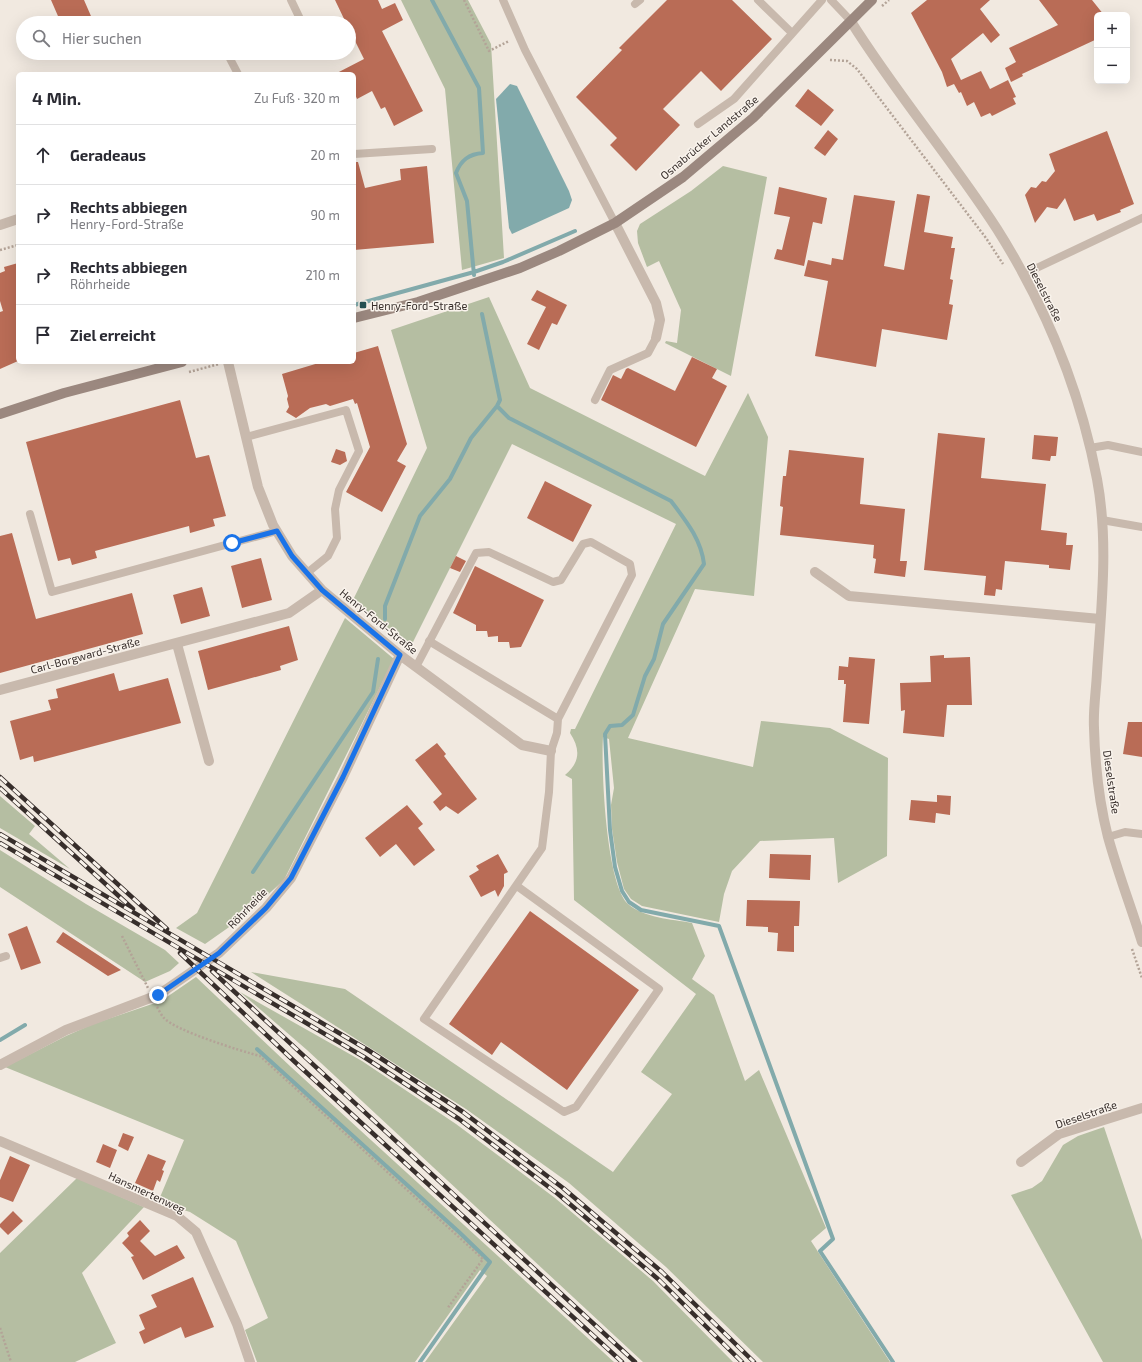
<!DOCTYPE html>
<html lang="de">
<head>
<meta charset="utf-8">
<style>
	:root { --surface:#fff; --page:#f7f7f7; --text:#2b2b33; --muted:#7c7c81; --line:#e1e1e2 }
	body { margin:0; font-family:"Exo 2",sans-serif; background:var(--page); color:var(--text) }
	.controls { position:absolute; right:12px; top:12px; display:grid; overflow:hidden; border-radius:6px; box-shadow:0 4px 16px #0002 }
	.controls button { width:36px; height:36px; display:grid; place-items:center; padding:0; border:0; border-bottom:1px solid var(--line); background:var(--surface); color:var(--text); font:20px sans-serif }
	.stop { position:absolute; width:12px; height:12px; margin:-9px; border:3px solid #1a73e8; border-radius:50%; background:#fff }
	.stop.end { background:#1a73e8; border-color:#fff; box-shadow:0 1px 4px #0008 }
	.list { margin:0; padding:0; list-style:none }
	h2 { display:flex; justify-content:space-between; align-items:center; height:52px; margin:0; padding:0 16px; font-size:17px }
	h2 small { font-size:13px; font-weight:400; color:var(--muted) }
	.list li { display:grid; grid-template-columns:26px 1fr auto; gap:12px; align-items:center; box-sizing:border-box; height:60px; padding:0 16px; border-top:1px solid var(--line) }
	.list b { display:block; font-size:15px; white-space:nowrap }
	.list p { margin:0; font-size:13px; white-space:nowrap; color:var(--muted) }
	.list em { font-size:13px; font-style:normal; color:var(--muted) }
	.icon { flex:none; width:22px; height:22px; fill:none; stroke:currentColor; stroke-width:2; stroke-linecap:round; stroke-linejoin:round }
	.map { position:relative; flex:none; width:1142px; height:1362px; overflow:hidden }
	.search { position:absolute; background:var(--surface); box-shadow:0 4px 16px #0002; left:16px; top:16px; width:340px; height:44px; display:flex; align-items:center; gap:10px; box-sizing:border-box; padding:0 14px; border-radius:22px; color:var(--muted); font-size:15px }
	.panel { position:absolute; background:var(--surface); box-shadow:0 4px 16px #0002; left:16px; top:72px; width:340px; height:292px; border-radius:6px }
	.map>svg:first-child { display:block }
</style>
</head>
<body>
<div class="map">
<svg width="1142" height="1362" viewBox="0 0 1142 1362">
	<rect width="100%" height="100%" fill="#f1e9e0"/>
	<path fill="#b5bea2" d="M 401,0 L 468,0 L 491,44 L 504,258 L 462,270 L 445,89 Z
		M 723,166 L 767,177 L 731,376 L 665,343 L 666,341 L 677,343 L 681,310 L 659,261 L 647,267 L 638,243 L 637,231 L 640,224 L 691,191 Z
		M 489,297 L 530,388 L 705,476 L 748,393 L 768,437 L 754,596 L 695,589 L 628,738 L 753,767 L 761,721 L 830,728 L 888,758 L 887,856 L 838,883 L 834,838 L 760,841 L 732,871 L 724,894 L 719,922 L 642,906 L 631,899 L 624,889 L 617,862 L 612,829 L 611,805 L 614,788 L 609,739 L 603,737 C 601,768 606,884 628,904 C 644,918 671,919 692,923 L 705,956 L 692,979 L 714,995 L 745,1081 L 759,1070 L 826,1228 L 811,1241 L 890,1362 L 763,1362 L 666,1267 L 569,1183 L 466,1109 L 251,972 L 345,989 L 613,1172 L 672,1094 L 641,1072 L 696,994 L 574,900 L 572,779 L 565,775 C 581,762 580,748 570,733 L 571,729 L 575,729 L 676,524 L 512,444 L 411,646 L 353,600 L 427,448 L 391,330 Z
		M 345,618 L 394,659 L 284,880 L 242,918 L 205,944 L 176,928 L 197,913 Z
		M 0,796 L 35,826 L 29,834 L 70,869 L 0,828 Z
		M 0,850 L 86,904 L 165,950 L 179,963 L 170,971 L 145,982 L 0,887 Z
		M 196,977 L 291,1067 L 614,1362 L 425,1362 L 487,1276 L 480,1270 L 415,1362 L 257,1362 L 245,1330 L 268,1318 L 236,1241 L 190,1212 L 158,1202 L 184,1140 L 5,1067 L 66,1036 L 93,1024 L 161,1001 Z
		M 240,992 L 362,1061 L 456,1124 L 555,1198 L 653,1281 L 733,1362 L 643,1362 L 307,1050 Z
		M 1104,1127 L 1142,1240 L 1142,1362 L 1103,1362 L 1011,1195 L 1032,1188 L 1042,1181 L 1063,1145 L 1078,1136 Z
		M 77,1178 L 144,1207 L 82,1273 L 116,1343 L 75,1362 L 0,1362 L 0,1253 Z"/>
	<path fill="#82aaab" d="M 510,84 L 517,86 L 569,191 L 572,200 L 569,208 L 512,234 L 509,228 L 496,99 Z"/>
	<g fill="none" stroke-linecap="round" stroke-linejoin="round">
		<path stroke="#82aaab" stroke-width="4" d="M 432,0 L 479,88 L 483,153 C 469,154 461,160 456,173 L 467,201 L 474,275
			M 354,305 L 474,272 L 503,262 L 575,231
			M 497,406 L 509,418 L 671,501 C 686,521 701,539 704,564 L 663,624 L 654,659 L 645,676 L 633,715 L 622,725 L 610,726 L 605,734 L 610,830 L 615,867 L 622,891 L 629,902 L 641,910 L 719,926 L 833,1239 L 820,1251 L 893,1362
			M 385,619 L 385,606 L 420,516 L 450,479 L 471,438 L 497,406 L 500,400 L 482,314
			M 253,872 L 373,692 L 378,659
			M 0,1040 L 25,1025
			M 257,1049 L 459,1232 L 490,1262 L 420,1362"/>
	</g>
	<path fill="#b96c56" d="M 51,0 L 84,0 L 94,23 L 61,23 Z
		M 335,0 L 378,0 L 382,9 L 395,3 L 403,20 L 382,31 L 423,111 L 394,126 L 385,107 L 381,109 L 372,91 L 357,99 L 354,92 L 354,74 L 335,74 L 364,59 L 349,29 L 349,23 L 346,23 Z
		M 667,0 L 732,0 L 772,39 L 721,91 L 701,71 L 663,109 L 680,125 L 636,171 L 610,145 L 617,138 L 576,97 L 622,50 L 619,48 Z
		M 927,0 L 990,0 L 980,9 L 1000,35 L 991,43 L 983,33 L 951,59 L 961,80 L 981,71 L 990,89 L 1008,80 L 1016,97 L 1013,98 L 1016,104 L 992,116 L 990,113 L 981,117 L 974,102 L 967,106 L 961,92 L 959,93 L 954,84 L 947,87 L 942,72 L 911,13 Z
		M 1039,0 L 1092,0 L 1104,15 L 1097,15 L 1097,39 L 1022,74 L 1023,76 L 1011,82 L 1005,68 L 1016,62 L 1009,48 L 1058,25 Z
		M 808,89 L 834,110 L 821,126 L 795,106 Z
		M 828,130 L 838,139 L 825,156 L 814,148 Z
		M 1107,131 L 1134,204 L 1120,210 L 1121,212 L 1097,221 L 1094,214 L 1074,221 L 1065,198 L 1057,209 L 1047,207 L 1035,223 L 1025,195 L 1031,187 L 1036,188 L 1042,181 L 1046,182 L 1055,171 L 1049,154 Z
		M 354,162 L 358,162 L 365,188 L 401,180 L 400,169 L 427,166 L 434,243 L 354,250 Z
		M 779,187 L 827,198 L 822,224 L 813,222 L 804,266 L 774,259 L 777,249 L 782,250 L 790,217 L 774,214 Z
		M 917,194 L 930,196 L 924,232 L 953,237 L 951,248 L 955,248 L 950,279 L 953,280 L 949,304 L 953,305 L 947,340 L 882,329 L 876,367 L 815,356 L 828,281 L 804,276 L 808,260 L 831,265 L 832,258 L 843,260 L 854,195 L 895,201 L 884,266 L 904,270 Z
		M 18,263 L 18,361 L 0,369 L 0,312 L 3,311 L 0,301 L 0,273 L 5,271 L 4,267 Z
		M 537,290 L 567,305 L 557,325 L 552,323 L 539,350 L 527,344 L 546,307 L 531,300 Z
		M 378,346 L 407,444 L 397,461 L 406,466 L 382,512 L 346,492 L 370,447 L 357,403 L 355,404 L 353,399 L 330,406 L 326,404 L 310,408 L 296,418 L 286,412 L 289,407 L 287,399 L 288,396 L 282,374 L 322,362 L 354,362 L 354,353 Z
		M 692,357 L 717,369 L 712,378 L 727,386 L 696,447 L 601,400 L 613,375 L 621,379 L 626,369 L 628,368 L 675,391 Z
		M 180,400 L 196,458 L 209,455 L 226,516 L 213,519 L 215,526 L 190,533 L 189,526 L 95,551 L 97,558 L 72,565 L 70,558 L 58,561 L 26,442 Z
		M 938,433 L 985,438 L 981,478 L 1046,484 L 1041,530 L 1067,533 L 1066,545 L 1073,545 L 1070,570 L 1049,568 L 1049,565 L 1005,561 L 1002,590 L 996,589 L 995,596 L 984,595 L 986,576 L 924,570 Z
		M 1034,435 L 1058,437 L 1056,456 L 1051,456 L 1050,461 L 1032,459 Z
		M 336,449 L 345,452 L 347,461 L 340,465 L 331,462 Z
		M 789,450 L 864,458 L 860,504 L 905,509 L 900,561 L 907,561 L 905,577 L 874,573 L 876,559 L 873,558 L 874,545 L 780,535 L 783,507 L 780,506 L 783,476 L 786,476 Z
		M 545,481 L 592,505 L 573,542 L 527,518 Z
		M 12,533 L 36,619 L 132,593 L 143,634 L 0,673 L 0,536 Z
		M 456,556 L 466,561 L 460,572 L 450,568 Z
		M 261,558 L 272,600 L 242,608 L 231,566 Z
		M 475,566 L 544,600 L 521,647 L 510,648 L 509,642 L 498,642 L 498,636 L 488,637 L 487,631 L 476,631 L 476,625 L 453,613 Z
		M 202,587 L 210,616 L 181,624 L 173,595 Z
		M 289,626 L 298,660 L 280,666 L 281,670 L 208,690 L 198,651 Z
		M 944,655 L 944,658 L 970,657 L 972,705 L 947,705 L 944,737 L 903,733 L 905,710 L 901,711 L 900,683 L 931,682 L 930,656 Z
		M 849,657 L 875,659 L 869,724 L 843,722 L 846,684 L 844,684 L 844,680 L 838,680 L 839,666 L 848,667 Z
		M 114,673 L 119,691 L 168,678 L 181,723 L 34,762 L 33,756 L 20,760 L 10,721 L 51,710 L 48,700 L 58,698 L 56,689 Z
		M 1128,722 L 1142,722 L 1142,757 L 1123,754 Z
		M 437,743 L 446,754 L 444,756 L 477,799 L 458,814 L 446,806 L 440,811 L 433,802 L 442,794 L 415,760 Z
		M 937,795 L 951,796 L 950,815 L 936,813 L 935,823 L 909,820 L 911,800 L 937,802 Z
		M 407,805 L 423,824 L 418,828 L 435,850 L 414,866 L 396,844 L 380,857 L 365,838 Z
		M 498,854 L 508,872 L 504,874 L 504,886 L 498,897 L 495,890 L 481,897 L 469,876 L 479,870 L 476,866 Z
		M 770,854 L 811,855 L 810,880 L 769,878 Z
		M 747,900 L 800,901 L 799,926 L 794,926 L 794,952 L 777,951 L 778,933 L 768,932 L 768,927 L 746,926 Z
		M 530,911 L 639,990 L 567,1090 L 501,1042 L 492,1055 L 449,1024 Z
		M 27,926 L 41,963 L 21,970 L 8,934 Z
		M 63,932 L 121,970 L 108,976 L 56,942 Z
		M 123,1133 L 134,1137 L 128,1151 L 118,1146 Z
		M 103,1144 L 117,1150 L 110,1168 L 96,1162 Z
		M 148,1154 L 166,1161 L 162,1170 L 164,1171 L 160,1182 L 157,1180 L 153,1191 L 135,1183 Z
		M 10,1156 L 30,1165 L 13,1202 L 0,1197 L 0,1180 Z
		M 13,1211 L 23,1221 L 8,1235 L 0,1227 L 0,1224 Z
		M 140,1220 L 150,1231 L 140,1241 L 155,1256 L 177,1245 L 185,1258 L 143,1280 L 131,1257 L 134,1256 L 122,1243 L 129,1236 L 127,1233 Z
		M 193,1277 L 214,1327 L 185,1338 L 181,1327 L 144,1344 L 139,1332 L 145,1329 L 139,1315 L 157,1307 L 151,1295 Z"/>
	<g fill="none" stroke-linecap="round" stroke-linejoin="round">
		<path stroke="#b3a397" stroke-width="2.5" stroke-dasharray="2 2" stroke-linecap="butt" d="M 464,0 L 489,51 L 509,41
			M 882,6 L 889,0
			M 830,60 L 847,61 L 857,69 L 986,238 L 1003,264
			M 0,250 L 18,245
			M 189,372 L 219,364
			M 122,936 L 148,988
			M 1132,949 L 1142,978
			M 157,1007 C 159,1010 161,1015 164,1018 C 176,1031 241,1051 260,1056 L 483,1259 L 447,1309
			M 0,1328 L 11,1362"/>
		<path stroke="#c8b9ad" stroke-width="8" d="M 291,0 L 302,23
			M 503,0 L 525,50 L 615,223
			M 758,0 L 792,33
			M 831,0 L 850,20
			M 635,4 L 640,0
			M 212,21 L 212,23
			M 227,53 L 238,74
			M 698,124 L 734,99 L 822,0
			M 354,154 L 432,149
			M 1024,274 L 1142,218
			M 595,400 L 610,370 L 648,353 L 656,338
			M 246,437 L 346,410 L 359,451 L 339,490 L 335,509 L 337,538 L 328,556 L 307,573
			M 1090,448 L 1108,445 L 1142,452
			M 30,514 L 52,592 L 277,531
			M 1102,520 L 1142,527
			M 417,665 L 476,553 L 489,552 L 553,582 L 561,580 L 583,544 L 591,542 L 630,564 L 632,575 L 558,719 L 429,641
			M 1108,837 L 1125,832 L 1142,834
			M 517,886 L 659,989 L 576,1107 L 564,1112 L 424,1019 L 542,848 L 549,792 L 551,751 L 557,733 L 558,719
			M 0,958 L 6,956"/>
		<path stroke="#c8b9ad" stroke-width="10" d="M 850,20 C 895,92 951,158 997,229 C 1045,305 1080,390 1097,479 C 1109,543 1101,609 1097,673 C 1096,692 1093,710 1094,728 C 1095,765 1099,802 1108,837 C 1118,873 1131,907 1142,942
			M 615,223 L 656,303 L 660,320 L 656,338
			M 0,225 L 18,219
			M 228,362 L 258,487 L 273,525 L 292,556 L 322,590 L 400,655 L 522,745 L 551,751
			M 815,572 L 849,596 L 1100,619
			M 177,644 L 209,761
			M 0,690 L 289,613 L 322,590
			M 0,1065 L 66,1030 L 158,995 L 219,953 L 266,908 L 291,878 L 343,777 L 400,655
			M 0,1141 L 177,1216 L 196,1232 L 237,1324 L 250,1362
			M 1021,1162 L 1059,1134 L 1142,1108"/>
		<path stroke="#9b887f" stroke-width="10" d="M 354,318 L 418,302 L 520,268 L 559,251 L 615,223 L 683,177 L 753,118 L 872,0
			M 0,414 L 64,393 L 182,362"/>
		<g stroke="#372e2b" stroke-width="4.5">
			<path id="rail" d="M 0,777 L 167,929
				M 0,788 L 133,909
				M 0,834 L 368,1050 L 463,1112 L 563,1188 L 662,1272 L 754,1362
				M 0,843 L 364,1057 L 459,1119 L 558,1194 L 658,1279 L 742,1362
				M 180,953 L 295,1062 L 622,1362
				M 212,971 L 635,1362"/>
		</g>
		<use href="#rail" stroke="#f9f3ec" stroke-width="3" stroke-dasharray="9" stroke-linecap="butt"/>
	</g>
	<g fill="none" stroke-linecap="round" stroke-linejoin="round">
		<path stroke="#1a73e8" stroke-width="5" d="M 158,995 L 219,953 L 266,908 L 291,878 L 343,777 L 400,655 L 322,590 L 292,556 L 277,531 L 232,543"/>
	</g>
	<rect fill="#255254" stroke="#f9f3ec" stroke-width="1.5" x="359" y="301" width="8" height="8" rx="2"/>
	<g text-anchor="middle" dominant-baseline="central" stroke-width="3" stroke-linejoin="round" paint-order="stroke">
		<g font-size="11" fill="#372e2b" stroke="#f9f3ec">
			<text transform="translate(709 137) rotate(-40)">Osnabrücker Landstraße</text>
			<text transform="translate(1045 292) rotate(63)">Dieselstraße</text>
			<text transform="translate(379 621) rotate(39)">Henry-Ford-Straße</text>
			<text transform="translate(85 655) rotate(-15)">Carl-Borgward-Straße</text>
			<text transform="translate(1112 782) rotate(82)">Dieselstraße</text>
			<text transform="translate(247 908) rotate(-46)">Röhrheide</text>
			<text transform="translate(1086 1114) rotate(-19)">Dieselstraße</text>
			<text transform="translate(147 1192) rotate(25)">Hansmertenweg</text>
		</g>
		<g font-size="11" fill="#372e2b" stroke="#f9f3ec" text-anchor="start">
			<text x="371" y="305">Henry-Ford-Straße</text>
		</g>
	</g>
</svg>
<div class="controls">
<button>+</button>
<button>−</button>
</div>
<div class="stop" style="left:232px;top:543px"></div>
<div class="stop end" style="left:158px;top:995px"></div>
<div class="search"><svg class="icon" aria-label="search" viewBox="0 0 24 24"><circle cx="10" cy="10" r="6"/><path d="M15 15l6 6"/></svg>Hier suchen</div>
<section class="panel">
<h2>4 Min.<small>Zu Fuß · 320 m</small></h2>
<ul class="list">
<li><svg class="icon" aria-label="ahead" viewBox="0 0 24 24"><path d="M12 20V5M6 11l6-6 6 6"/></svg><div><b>Geradeaus</b></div><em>20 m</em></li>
<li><svg class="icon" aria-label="right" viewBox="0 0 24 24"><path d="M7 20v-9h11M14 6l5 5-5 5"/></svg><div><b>Rechts abbiegen</b><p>Henry-Ford-Straße</p></div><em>90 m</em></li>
<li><svg class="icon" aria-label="right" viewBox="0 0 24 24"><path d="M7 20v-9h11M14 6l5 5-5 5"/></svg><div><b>Rechts abbiegen</b><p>Röhrheide</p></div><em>210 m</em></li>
<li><svg class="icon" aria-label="arrive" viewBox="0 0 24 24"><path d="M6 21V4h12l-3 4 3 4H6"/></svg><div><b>Ziel erreicht</b></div></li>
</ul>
</section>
</div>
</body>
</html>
